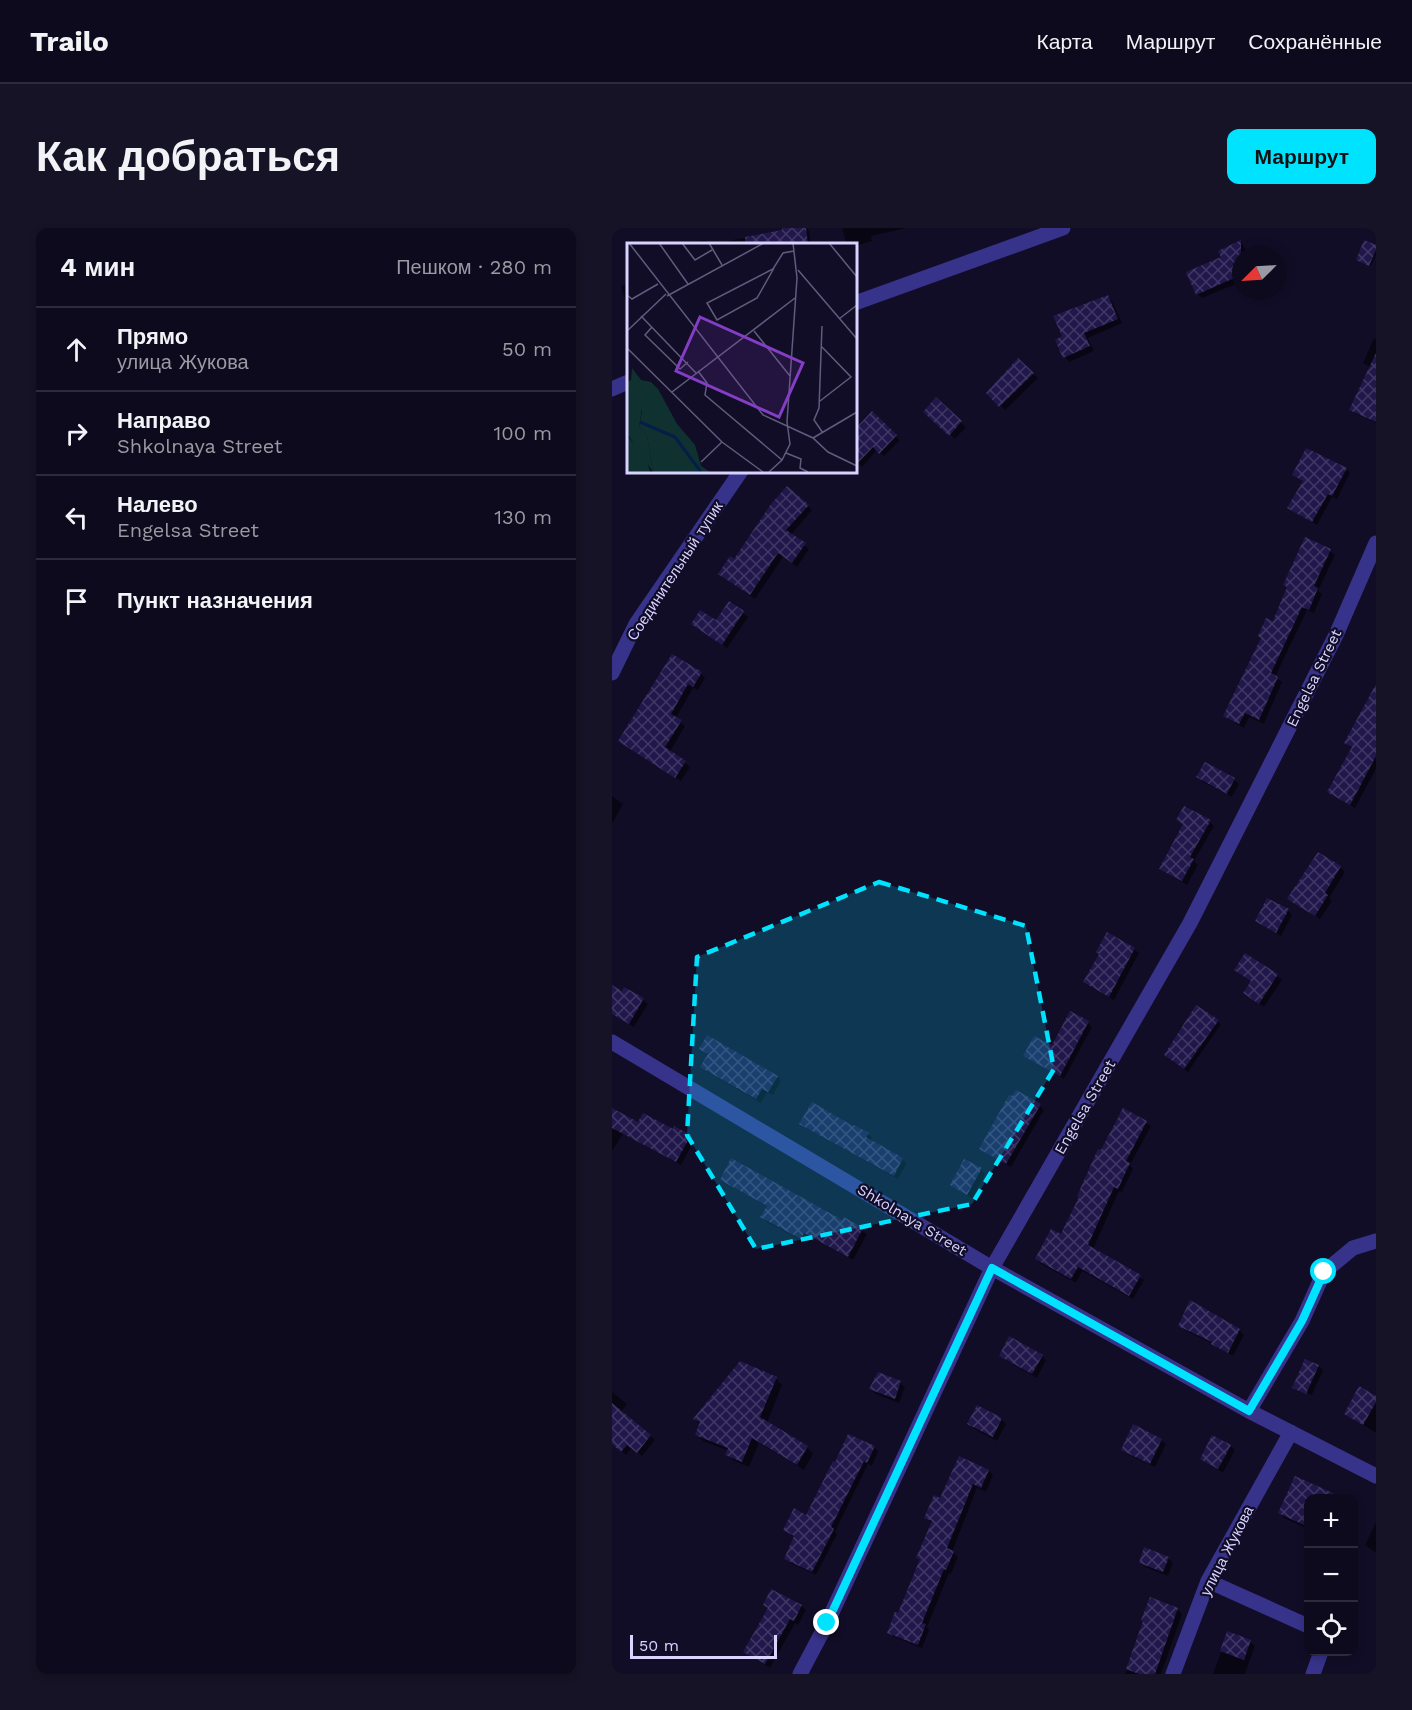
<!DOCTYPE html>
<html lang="ru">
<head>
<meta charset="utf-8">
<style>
	:root { --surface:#0d0a1d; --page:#161326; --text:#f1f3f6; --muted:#9a9aa4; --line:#2d2b3b; --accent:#00e3fe }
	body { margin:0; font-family:"Work Sans",sans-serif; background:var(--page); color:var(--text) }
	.controls { position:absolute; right:18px; bottom:18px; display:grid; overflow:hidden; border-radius:12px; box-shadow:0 3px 9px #0003 }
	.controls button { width:54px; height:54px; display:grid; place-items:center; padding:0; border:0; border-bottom:2px solid var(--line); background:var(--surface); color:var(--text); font:30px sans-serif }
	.compass { position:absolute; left:620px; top:18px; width:54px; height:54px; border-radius:50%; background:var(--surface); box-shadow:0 3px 9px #0003; rotate:246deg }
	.scale { position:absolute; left:18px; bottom:15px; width:147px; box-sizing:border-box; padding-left:6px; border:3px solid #d8d3ff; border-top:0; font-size:16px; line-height:21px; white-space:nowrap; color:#d8d3ff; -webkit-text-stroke:4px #110d27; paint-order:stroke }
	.stop { position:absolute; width:18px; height:18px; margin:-14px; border:4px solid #00e3fe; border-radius:50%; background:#fff }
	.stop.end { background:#00e3fe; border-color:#fff; box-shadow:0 2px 6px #0008 }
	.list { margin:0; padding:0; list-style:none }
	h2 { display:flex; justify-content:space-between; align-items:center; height:78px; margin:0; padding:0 24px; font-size:26px }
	h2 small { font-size:20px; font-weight:400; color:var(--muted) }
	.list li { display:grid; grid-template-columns:39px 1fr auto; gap:18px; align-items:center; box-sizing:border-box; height:84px; padding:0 24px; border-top:2px solid var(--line) }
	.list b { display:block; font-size:22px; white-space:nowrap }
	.list p { margin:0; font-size:20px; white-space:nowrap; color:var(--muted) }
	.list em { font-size:20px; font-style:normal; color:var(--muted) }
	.icon { flex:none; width:33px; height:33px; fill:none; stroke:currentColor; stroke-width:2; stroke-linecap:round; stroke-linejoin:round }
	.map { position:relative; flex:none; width:764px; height:1446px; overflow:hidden; border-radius:12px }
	header { display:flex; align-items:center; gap:36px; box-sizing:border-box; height:84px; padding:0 30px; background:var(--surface); border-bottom:2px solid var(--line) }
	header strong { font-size:28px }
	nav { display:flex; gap:33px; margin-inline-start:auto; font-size:21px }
	.intro { display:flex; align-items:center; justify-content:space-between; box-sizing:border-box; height:144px; padding:0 36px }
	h1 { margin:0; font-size:42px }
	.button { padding:15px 27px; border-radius:12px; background:var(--accent); color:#111; font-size:21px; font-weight:700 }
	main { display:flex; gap:36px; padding:0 36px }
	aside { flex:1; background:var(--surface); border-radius:12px; box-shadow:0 3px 9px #0003 }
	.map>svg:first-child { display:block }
</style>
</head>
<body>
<header>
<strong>Trailo</strong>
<nav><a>Карта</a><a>Маршрут</a><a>Сохранённые</a></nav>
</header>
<div class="intro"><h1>Как добраться</h1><a class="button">Маршрут</a></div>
<main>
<aside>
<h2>4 мин<small>Пешком · 280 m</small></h2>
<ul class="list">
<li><svg class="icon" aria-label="ahead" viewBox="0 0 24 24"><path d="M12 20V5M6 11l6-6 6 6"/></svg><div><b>Прямо</b><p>улица Жукова</p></div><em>50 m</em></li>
<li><svg class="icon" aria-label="right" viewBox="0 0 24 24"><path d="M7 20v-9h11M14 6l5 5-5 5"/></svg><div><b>Направо</b><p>Shkolnaya Street</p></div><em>100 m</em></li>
<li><svg class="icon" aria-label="left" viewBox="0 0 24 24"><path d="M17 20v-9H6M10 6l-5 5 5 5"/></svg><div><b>Налево</b><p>Engelsa Street</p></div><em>130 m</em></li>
<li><svg class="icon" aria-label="arrive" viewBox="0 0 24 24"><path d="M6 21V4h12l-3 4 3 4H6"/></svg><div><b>Пункт назначения</b></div></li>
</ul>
</aside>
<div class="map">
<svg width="764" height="1446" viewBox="0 0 764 1446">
	<defs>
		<pattern id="building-cross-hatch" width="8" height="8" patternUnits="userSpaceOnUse" patternTransform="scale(1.5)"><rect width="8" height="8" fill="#21174a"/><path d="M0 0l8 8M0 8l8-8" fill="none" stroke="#403865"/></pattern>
	</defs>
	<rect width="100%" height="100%" fill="#110d27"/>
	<path fill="#0007" d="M 183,0 L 195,0 L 197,3 L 199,16 L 100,16 Z
		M 230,0 L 295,0 L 259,8 L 260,13 L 243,18 L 234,14 Z
		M 94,12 L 99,16 L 58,16 L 58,15 Z
		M 629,14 L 637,27 L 629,27 L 629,54 L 590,70 L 585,66 L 611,29 Z
		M 753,14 L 764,18 L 764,27 L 759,38 L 747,33 Z
		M 16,56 L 16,82 L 9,58 Z
		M 495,69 L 500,73 L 510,95 L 476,110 L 482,123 L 457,134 L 453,129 L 445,112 L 452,109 Z
		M 762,110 L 764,111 L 764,195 L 744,186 L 739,182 L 758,140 L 751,135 Z
		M 406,132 L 426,150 L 393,182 L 376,165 Z
		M 324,172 L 354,199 L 343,211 L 317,188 Z
		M 260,186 L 288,212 L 272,228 L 265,222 L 250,239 L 243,232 L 243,203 Z
		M 694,222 L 735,241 L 738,245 L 725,271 L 720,269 L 705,297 L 677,280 L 692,254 L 681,246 Z
		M 196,278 L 200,282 L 179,307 L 197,321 L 185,339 L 171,329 L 143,371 L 113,350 L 122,333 Z
		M 694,311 L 718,323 L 723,327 L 706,363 L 710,366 L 702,385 L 695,382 L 663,449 L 670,454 L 652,496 L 637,489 L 632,500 L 618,492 L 613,488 L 661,395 L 676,360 L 673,357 Z
		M 118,375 L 136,389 L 115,420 L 85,400 L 104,395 Z
		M 89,445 L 93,450 L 86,462 L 81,460 L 64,490 L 73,498 L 58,524 L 78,539 L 69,553 L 8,513 Z
		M 764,459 L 764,541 L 743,580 L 717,564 L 741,521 L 734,515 Z
		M 586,549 L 622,551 L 627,556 L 620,569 L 591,554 Z
		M 0,568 L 11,576 L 0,596 Z
		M 566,592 L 598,594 L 602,598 L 582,633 L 586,637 L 575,657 L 549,641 L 572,597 Z
		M 728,639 L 733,644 L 717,670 L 720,673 L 708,691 L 677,670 Z
		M 676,682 L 680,687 L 669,708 L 645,693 Z
		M 522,721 L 527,725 L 502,772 L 478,759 L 473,754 Z
		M 634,727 L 670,752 L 652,779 L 632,765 L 640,753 Z
		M 31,772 L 36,776 L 22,799 L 1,786 Z
		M 606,793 L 609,796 L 576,844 L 557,831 Z
		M 476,795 L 480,799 L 452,851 L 413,827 L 440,819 Z
		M 89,821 L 165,849 L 169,853 L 161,867 L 155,864 L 149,875 L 94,843 L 90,839 L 97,827 Z
		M 428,878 L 432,882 L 399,939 L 369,921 Z
		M 0,881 L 26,896 L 78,909 L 82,913 L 69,937 L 11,906 L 0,923 Z
		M 512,882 L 539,898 L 518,937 L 521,941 L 510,964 L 507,963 L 481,1021 L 532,1052 L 521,1071 L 470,1043 L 464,1055 L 429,1036 L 424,1031 L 450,1008 L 489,924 Z
		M 189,895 L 242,900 L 256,906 L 260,910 L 259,913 L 295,935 L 286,951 L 194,900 Z
		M 369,941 L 373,946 L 360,970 L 339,957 Z
		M 109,951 L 231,994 L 232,991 L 255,1006 L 241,1032 L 197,1008 L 194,1015 L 155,994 L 150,989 L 156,979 L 114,956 Z
		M 579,1075 L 628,1103 L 632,1107 L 621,1128 L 601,1116 L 572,1102 L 568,1098 Z
		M 389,1127 L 430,1128 L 434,1132 L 425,1150 L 393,1132 Z
		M 706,1138 L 711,1142 L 700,1167 L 685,1161 L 685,1163 L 682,1160 Z
		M 267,1146 L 288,1155 L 293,1159 L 287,1175 L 264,1166 L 259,1161 Z
		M 164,1151 L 170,1157 L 155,1195 L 195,1219 L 201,1226 L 192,1242 L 147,1215 L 137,1239 L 122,1233 L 115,1227 L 117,1223 L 91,1213 L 84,1206 L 88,1197 L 83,1191 Z
		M 748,1160 L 764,1169 L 764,1205 L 734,1186 Z
		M 0,1164 L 15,1176 L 9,1184 L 43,1212 L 30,1228 L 20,1220 L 14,1227 L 0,1216 Z
		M 389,1191 L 394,1196 L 385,1213 L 362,1201 L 357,1196 Z
		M 549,1212 L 554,1216 L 543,1239 L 515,1226 L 511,1221 Z
		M 618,1218 L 623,1222 L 611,1245 L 590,1231 Z
		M 262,1219 L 266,1223 L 260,1238 L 256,1236 L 223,1304 L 225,1306 L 204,1347 L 178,1335 L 174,1331 L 183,1310 L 172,1302 L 195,1289 Z
		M 377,1243 L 381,1247 L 374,1264 L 365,1260 L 340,1324 L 346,1329 L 339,1346 L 337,1345 L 315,1399 L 317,1402 L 310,1420 L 282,1409 L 277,1404 L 287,1387 L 309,1332 L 306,1329 L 320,1295 L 314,1290 L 329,1272 Z
		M 683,1250 L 720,1270 L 696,1270 L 696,1301 L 672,1290 L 668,1285 Z
		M 764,1294 L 764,1325 L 753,1317 Z
		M 556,1330 L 561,1335 L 556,1348 L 533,1339 L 528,1334 Z
		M 539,1371 L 566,1382 L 570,1386 L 549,1446 L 513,1446 L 533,1394 Z
		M 153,1377 L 189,1378 L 194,1382 L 186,1397 L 183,1395 L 158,1440 L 133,1424 L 157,1381 Z
		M 616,1405 L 638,1413 L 643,1418 L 633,1446 L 601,1446 Z"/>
	<path fill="url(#building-cross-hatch)" d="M 170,0 L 194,0 L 196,16 L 134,16 L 133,9 L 170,2 Z
		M 629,12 L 629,47 L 584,67 L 574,44 L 609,29 L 606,23 Z
		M 752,12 L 764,17 L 764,22 L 757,38 L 744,32 Z
		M 496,67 L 506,91 L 472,105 L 478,118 L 451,130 L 443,112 L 450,108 L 441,88 Z
		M 764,125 L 764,194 L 737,182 Z
		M 406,130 L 422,145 L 387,179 L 374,165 Z
		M 324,169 L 350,193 L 337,208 L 311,184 Z
		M 260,183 L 285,207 L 267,226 L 261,219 L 243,238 L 243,201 Z
		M 694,220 L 735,240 L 720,268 L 716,266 L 700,294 L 675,280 L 691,253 L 680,247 Z
		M 175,258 L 197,277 L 174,302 L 194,315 L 180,335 L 166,325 L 138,367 L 106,346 L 118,328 L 122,331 L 159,276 Z
		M 693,309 L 719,321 L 702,358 L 706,360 L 697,382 L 690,379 L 659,445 L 666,449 L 647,492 L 633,485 L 627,496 L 611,488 L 649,410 L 646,408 L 654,390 L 661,393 L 675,359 L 671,357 Z
		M 117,373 L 132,383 L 110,417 L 79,396 L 88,382 L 104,392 Z
		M 60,426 L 90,444 L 81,459 L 76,456 L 59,486 L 70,492 L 53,519 L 74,533 L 63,550 L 6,513 Z
		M 764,456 L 764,528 L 738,577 L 715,564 L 740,519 L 732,515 Z
		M 593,534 L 623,550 L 615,566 L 584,549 Z
		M 572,578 L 599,592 L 578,629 L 582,631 L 570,653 L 547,641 L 571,596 L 564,592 Z
		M 706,624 L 729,638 L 713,665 L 716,667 L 703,688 L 675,671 Z
		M 655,670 L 677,681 L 664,705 L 643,693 Z
		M 495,704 L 523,720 L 497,769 L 471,754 L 487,726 L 484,724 Z
		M 633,725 L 666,746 L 647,776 L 631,765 L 639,753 L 622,742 Z
		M 0,757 L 10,763 L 12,759 L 32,770 L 17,796 L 0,786 Z
		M 584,777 L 607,792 L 572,841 L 552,827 Z
		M 458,783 L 477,793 L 448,848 L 411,828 L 422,808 L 440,817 Z
		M 95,807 L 166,848 L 156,864 L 150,861 L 144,871 L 88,839 L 96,826 L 87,821 Z
		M 404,862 L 429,876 L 394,936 L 367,921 L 397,867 L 400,868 Z
		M 200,874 L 241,898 L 242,897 L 257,905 L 254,909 L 291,930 L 282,948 L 187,896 Z
		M 0,880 L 26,894 L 31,885 L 61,901 L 62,898 L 79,907 L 64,934 L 0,900 Z
		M 511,880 L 535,893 L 514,933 L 518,935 L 506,961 L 502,959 L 476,1017 L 529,1047 L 517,1068 L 466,1039 L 459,1051 L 423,1031 L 439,1001 L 449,1006 L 467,969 L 465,968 L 486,921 L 489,922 Z
		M 119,930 L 230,992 L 232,989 L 251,1000 L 236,1029 L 192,1005 L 189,1011 L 148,989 L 155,978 L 108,952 Z
		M 352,931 L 370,940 L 355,967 L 338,957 Z
		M 578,1072 L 628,1101 L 616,1125 L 599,1116 L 600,1114 L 566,1098 Z
		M 397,1108 L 431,1127 L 420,1146 L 387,1128 Z
		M 693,1131 L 707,1137 L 694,1166 L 680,1160 Z
		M 128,1133 L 165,1149 L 148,1189 L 196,1218 L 185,1237 L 140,1210 L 130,1234 L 113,1227 L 116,1220 L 83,1207 L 88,1194 L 81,1191 Z
		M 266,1144 L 289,1153 L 283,1171 L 257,1161 Z
		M 747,1158 L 764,1168 L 764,1174 L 751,1197 L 732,1186 Z
		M 0,1175 L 39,1207 L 25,1225 L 15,1217 L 9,1224 L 0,1216 Z
		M 365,1177 L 390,1190 L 381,1209 L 355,1196 Z
		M 521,1196 L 550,1211 L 538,1236 L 509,1222 Z
		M 236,1206 L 263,1218 L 255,1235 L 252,1233 L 219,1299 L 222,1301 L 200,1344 L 172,1331 L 182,1308 L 171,1302 L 182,1280 L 194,1287 L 221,1233 L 223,1234 Z
		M 600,1207 L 619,1217 L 606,1241 L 588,1231 Z
		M 347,1228 L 377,1242 L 369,1260 L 361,1256 L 335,1320 L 342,1323 L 334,1342 L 332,1341 L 310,1395 L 314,1396 L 306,1417 L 275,1405 L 283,1384 L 286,1385 L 308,1331 L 304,1330 L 320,1293 L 312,1290 L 322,1267 L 328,1270 Z
		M 683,1248 L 732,1270 L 696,1270 L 696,1287 L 692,1297 L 666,1285 Z
		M 532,1319 L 557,1329 L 551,1344 L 527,1335 Z
		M 159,1361 L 190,1377 L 182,1393 L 178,1391 L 153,1436 L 131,1424 L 156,1380 L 151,1377 Z
		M 538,1369 L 566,1380 L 543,1446 L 527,1446 L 514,1441 L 531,1393 L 529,1392 Z
		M 615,1403 L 639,1412 L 632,1432 L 608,1423 Z"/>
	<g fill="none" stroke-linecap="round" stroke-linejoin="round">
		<path stroke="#37338b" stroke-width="15" d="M 243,75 L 451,0
			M 0,161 L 16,154
			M 0,445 L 24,396 L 129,243
			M 0,814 L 380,1040 L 637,1183 L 764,1248
			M 637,1183 L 690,1093 L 712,1044 L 741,1020 L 764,1013
			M 596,1353 L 696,1398
			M 188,1446 L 215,1395 L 380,1040 L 578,695 L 724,407 L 764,315
			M 561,1446 L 596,1353 L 679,1204
			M 701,1446 L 709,1424"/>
	</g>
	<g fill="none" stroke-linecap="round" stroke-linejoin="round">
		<path stroke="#00e3fe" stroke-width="8" d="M 215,1395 L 380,1040 L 637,1183 L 690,1093 L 712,1044"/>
	</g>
	<path fill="#00e3fe" fill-opacity="0.2" stroke="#00e3fe" stroke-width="4.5" stroke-dasharray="12 8" stroke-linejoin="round" d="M 267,654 L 414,698 L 442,841 L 360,976 L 144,1021 L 75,907 L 85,729 Z"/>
	<g text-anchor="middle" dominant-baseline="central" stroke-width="4.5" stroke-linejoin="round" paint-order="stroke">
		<g font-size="15" fill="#d8d3ff" stroke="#110d27">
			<text transform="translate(63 343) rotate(-57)">Соединительный тупик</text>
			<text transform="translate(702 450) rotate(-64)">Engelsa Street</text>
			<text transform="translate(473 879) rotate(-60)">Engelsa Street</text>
			<text transform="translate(300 992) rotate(31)">Shkolnaya Street</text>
			<text transform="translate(615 1323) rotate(-63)">улица Жукова</text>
		</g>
	</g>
	<g transform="translate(15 15)">
		<rect width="230" height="230" fill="#110d27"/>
		<path d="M 5,125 L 14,137 L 24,139 L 31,146 L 50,181 L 68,202 L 74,223 L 83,229 L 26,229 L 20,193 L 12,184 L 15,168 L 4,137 ZM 0,193 L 19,214 L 23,229 L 0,229 Z" fill="#0f3231"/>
		<path d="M 4,137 L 17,152 L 12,184 L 20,193 L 26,229 L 1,192 L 0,139 Z" fill="#0f3231"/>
		<path fill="none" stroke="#051d48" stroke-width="3" d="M 13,179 L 48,194 L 74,229"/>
		<path fill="none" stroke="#615c7d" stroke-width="1.5" d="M 2,0 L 136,172 L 186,195 L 201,209 L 230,223M 32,0 L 61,41M 55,0 L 68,17 L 85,7M 82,0 L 95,22M 202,0 L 230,34M 147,25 L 130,55 L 90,77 L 80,60 L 146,26 L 156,10 L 167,8M 171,27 L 230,96M 0,52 L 5,56 L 31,41M 40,53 L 137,0M 14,73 L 69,130M 212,76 L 230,62M 195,83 L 192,165 L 187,177 L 196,190M 25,84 L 18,92 L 53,126 L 61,119M 0,88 L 39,51M 127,88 L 163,133M 0,105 L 95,199 L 136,229M 71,128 L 80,140 L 78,152 L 155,217M 45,149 L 168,55M 193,158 L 224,134 L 195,104M 186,195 L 230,169M 159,210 L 174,216 L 173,225 L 181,229M 74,219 L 95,199M 142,229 L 155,217 L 163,201 L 160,179 L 170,35 L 166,0"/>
		<path fill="#843dc5" fill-opacity="0.15" stroke="#843dc5" stroke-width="3" d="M 73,74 L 176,120 L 152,174 L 49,128 Z"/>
		<rect width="230" height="230" fill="none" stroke="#d8d3ff" stroke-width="3"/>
	</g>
</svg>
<div class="controls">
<button>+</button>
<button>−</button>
<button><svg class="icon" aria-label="locate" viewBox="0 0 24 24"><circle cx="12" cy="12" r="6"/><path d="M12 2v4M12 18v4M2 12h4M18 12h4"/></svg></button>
</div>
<svg class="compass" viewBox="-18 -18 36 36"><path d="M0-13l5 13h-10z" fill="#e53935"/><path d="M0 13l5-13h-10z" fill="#9a9aa4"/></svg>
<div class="scale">50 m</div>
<div class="stop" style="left:712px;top:1044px"></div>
<div class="stop end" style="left:215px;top:1395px"></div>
</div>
</main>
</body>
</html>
